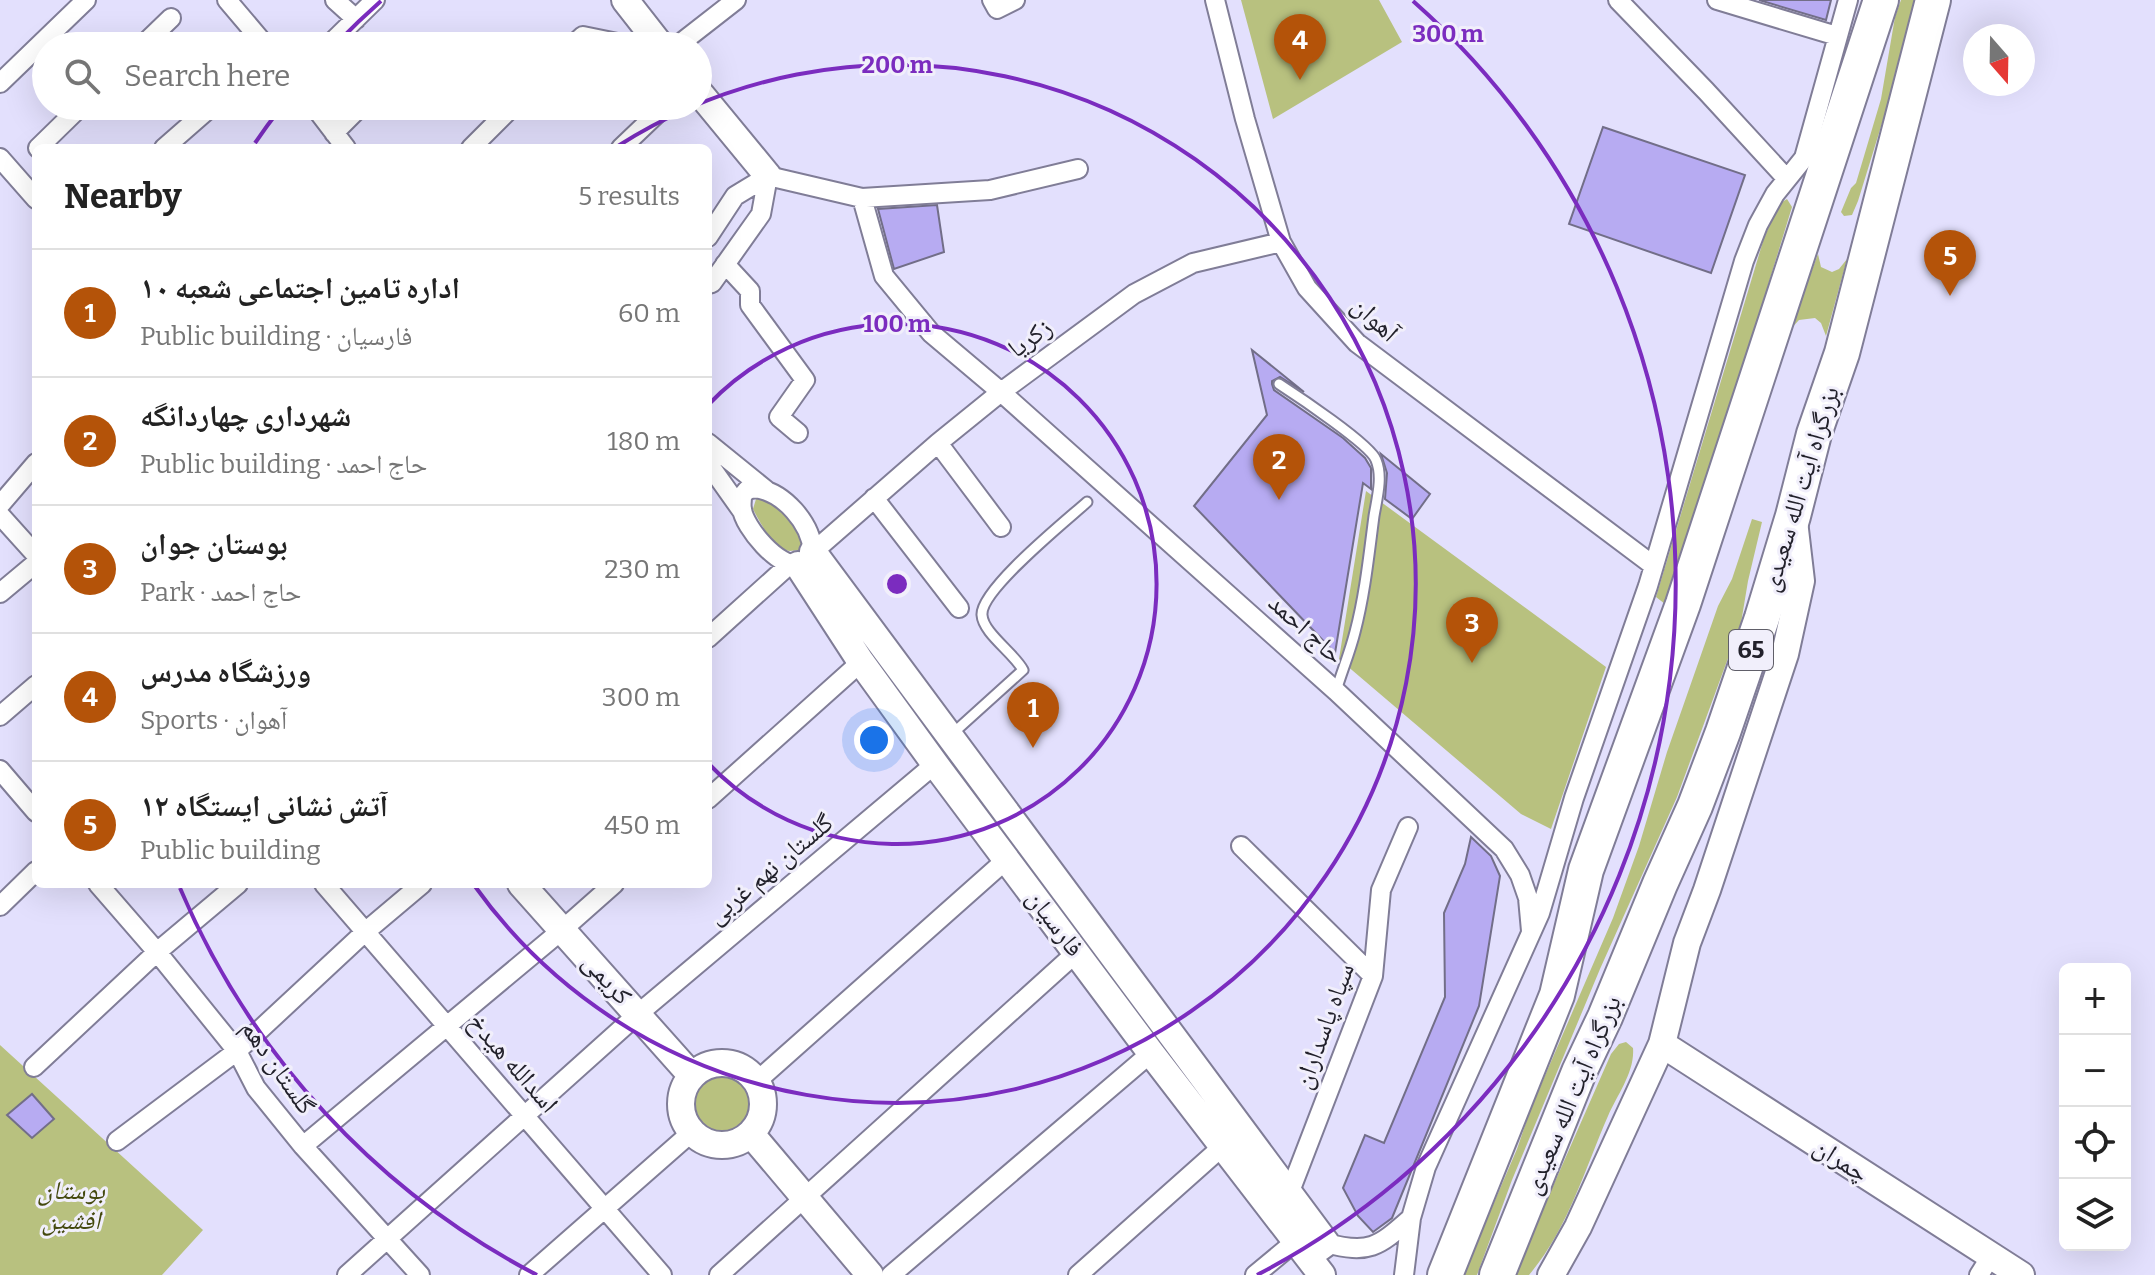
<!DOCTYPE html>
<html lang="en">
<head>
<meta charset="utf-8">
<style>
	:root { --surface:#fff; --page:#f2f2f2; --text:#222; --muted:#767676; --line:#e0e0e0; --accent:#b45309 }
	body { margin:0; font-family:Bitter,"Noto Naskh Arabic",serif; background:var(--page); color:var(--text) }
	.controls { position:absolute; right:24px; bottom:24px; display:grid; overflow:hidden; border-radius:12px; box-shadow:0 8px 32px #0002 }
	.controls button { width:72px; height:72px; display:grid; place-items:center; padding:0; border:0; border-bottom:2px solid var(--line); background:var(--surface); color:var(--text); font:40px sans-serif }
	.compass { position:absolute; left:1963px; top:24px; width:72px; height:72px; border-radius:50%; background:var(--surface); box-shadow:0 8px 32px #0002; rotate:160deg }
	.you { position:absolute; left:874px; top:740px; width:28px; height:28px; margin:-20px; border:6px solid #fff; border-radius:50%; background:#1a73e8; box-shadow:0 0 0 12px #1a73e833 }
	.badge { display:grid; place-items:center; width:52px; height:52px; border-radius:50%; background:var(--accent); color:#fff; font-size:26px; font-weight:700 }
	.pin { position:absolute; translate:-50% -66px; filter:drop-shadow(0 2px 4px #0008) }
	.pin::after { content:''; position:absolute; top:42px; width:28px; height:24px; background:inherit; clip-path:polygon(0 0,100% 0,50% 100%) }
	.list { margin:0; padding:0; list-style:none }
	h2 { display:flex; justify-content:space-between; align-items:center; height:104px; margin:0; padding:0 32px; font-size:34px }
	h2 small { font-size:26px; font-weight:400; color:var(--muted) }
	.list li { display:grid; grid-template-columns:52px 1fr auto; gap:24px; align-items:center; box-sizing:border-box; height:128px; padding:0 32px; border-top:2px solid var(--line) }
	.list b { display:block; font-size:30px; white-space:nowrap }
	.list p { margin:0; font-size:26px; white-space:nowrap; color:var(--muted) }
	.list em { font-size:26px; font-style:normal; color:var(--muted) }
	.icon { flex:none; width:44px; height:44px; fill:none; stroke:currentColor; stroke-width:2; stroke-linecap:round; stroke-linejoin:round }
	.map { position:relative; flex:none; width:2155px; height:1275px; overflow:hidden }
	.search { position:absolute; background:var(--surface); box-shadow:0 8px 32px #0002; left:32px; top:32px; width:680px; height:88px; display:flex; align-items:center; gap:20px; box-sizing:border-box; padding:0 28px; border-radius:44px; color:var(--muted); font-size:30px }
	.panel { position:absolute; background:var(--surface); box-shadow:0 8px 32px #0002; left:32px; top:144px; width:680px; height:744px; border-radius:12px }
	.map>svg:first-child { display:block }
</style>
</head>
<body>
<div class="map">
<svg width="2155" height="1275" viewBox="0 0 2155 1275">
	<rect width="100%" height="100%" fill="#e3e0fd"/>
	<path fill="#b8c17f" d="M 1241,0 L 1379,0 L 1402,42 L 1273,119 Z
		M 1901,0 L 1917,0 L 1900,65 L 1858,201 L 1852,215 L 1844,216 L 1841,212 L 1851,188 L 1856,183 L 1881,99 L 1895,17 Z
		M 1787,199 L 1792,207 L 1673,595 L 1665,604 L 1656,597 L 1764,238 L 1779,204 Z
		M 1818,254 L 1821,267 L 1832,272 L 1839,269 L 1847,259 L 1826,336 L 1821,323 L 1815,318 L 1799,320 L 1789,331 Z
		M 1366,491 L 1606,667 L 1551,829 L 1521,814 L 1339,659 Z
		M 764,498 C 781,511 795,523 802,544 L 799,550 C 794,550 790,552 786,550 C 773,547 759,521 753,509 L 756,499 Z
		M 1752,519 L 1762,522 L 1748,581 L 1741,623 L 1677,797 L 1600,969 L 1512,1180 L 1477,1275 L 1463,1275 L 1517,1149 L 1531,1108 L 1613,918 L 1639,846 L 1667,752 L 1695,672 L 1718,606 L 1732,579 Z
		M 1626,1042 L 1633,1048 C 1635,1072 1617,1095 1608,1116 C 1584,1171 1568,1229 1529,1275 L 1514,1275 L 1611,1054 L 1619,1044 Z
		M 0,1045 L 203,1230 L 162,1275 L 0,1275 Z
		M692 1105a31 31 0 1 1 62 0a31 31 0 1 1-62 0Z"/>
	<path fill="#b7abf2" stroke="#726e88" stroke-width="2" d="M 1759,0 L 1831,0 L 1826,20 Z
		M 1603,127 L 1745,175 L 1711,273 L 1569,224 Z
		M 937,205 L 944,252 L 894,269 L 878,209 Z
		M 1252,350 L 1304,392 L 1280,377 L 1272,381 L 1272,384 L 1274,390 L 1343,438 L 1365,458 L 1371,468 L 1371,489 L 1363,483 L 1335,653 L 1194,506 L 1267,415 Z
		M 1381,454 L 1430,494 L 1412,519 L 1385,499 L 1387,473 Z
		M 1471,837 L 1491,856 L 1500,876 L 1479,1006 L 1392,1218 L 1373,1232 L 1358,1216 L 1343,1188 L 1365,1135 L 1384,1143 L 1445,997 L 1444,913 L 1465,864 Z
		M 32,1094 L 54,1119 L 32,1138 L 7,1115 Z"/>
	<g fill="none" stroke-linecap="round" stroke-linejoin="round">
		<g stroke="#807d97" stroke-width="13">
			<path id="lane" d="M 1279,384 C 1296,395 1371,445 1376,460 C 1383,477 1377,498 1374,516 C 1369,554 1365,594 1355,632 C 1350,652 1342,671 1336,691
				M 951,735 L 1023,670 C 1014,653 983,633 982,615 C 980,590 1067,520 1087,502"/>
		</g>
		<g stroke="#807d97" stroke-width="22">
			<path id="street" d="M 227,0 L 266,46
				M 335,0 L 356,19
				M 992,0 L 997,9 L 1015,0
				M 1215,0 L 1245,119 L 1281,242 L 1307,288 L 1357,343 L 1654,566
				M 1618,0 L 1706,91 L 1787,179
				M 1717,0 L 1837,36
				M 142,46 L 171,18
				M 328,46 L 375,0
				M 572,46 L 583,36 L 632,46
				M 677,46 L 736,0
				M 0,83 L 86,0
				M 314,106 L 346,148
				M 334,133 L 361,106
				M 38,148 L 81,106
				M 164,148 L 212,106
				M 471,148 L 513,106
				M 621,148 L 665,106
				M 0,158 L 36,199
				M 768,176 L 862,198 L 990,190 L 1078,169
				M 862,198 L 884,276 L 931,333 L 1001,392 L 1336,691 L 1504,849 L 1520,875 L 1528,898 L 1531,931
				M 708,237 L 735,196 L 768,176
				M 725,264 L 750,291 L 750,305 L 805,380 L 779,417 L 798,433
				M 708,284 L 712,283 L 761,214 L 768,176
				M 708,443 L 766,490
				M 938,443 L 1001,527
				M 708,463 L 742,511
				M 755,488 C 784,492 811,523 813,552 C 810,557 805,563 799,564 C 779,569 744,527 742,509 C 741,505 742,501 742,496 L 747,490 Z
				M 874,498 L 959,608
				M 0,505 L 36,463
				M 0,515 L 36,555
				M 813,552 L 938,443 L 1001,392 L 1134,294 L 1193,263 L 1281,242
				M 0,593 L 36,563
				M 708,638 L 790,564
				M 0,716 L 36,685
				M 0,770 L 36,812
				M 708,799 L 861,662
				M 1241,846 L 1373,976
				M 98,884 L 157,952 L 237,1051 L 256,1088 L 303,1146 L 420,1275
				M 324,884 L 662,1275
				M 0,906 L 36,871
				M 34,1067 L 157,952 L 238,884
				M 757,1081 L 1007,859
				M 117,1141 L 237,1051 L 365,932 L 422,884
				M 303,1146 L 562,930 L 614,884
				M 1289,1194 L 1373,976 L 1381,890 L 1408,827
				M 1326,1243 C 1370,1255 1379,1246 1411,1218
				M 347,1275 L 638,1014 L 935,764
				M 529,1275 L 692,1132
				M 719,1275 L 1077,952
				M 891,1275 L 1151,1053
				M 1078,1275 L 1223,1146
				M 1255,1275 L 1296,1241
				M 1404,1275 L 1411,1218 L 1426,1167 L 1540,913 L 1574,798 L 1648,586 L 1744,261 L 1758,225 L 1775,194 L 1804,158 L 1848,0
				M 1979,1275 L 1991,1256"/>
		</g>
		<g stroke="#807d97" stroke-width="30">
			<path id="secondary" d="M 625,0 L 661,46
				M 698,91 L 768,176
				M 813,552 L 1326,1243 L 1308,1256
				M 798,565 L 861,662 L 935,764 L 1151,1053 L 1322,1275
				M 521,884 L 692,1076
				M 1662,1044 L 2021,1275
				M681 1104a41 41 0 1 1 82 0a41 41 0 1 1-82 0Z
				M 751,1134 L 870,1275
				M 1551,1275 L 1578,1227 L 1662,1044 L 1687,943 L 1707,890 L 1785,654 L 1801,581 L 1794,521"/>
		</g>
		<g stroke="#807d97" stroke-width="38">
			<path id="highway" d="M 1445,1275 L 1557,995 L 1586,870 L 1683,604 L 1881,0
				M 1497,1275 L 1579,1072 L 1605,1017 L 1660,884 L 1695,806 L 1723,732 L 1762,618 L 1793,516 L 1814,434 L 1842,353 L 1933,0"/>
		</g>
		<use href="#lane" stroke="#fff" stroke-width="9"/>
		<use href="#street" stroke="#fff" stroke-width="18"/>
		<use href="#secondary" stroke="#fff" stroke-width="26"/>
		<use href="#highway" stroke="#fff" stroke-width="34"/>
	</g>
	<g fill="none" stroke="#7b2cbf" stroke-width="4">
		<path d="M708 405A260 260 0 1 1 708 763"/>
		<path d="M618 146A519 519 0 1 1 474 885"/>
		<path d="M537 1275A779 779 0 0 1 180 888M255 143A779 779 0 0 1 279 110M337 43A779 779 0 0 1 381 1M1413 1A779 779 0 0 1 1257 1275"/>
	</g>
	<g text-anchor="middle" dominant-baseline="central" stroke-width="6" stroke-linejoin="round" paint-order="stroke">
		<rect fill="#f1effb" stroke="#605f69" stroke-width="2" x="1729" y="630" width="44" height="40" rx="6"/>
		<g font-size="24" font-weight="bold" fill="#22212b">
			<text x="1751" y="650">65</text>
		</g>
		<g font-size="26" fill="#22212b" stroke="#f1effb">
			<text transform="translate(1375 319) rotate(43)">آهوان</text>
			<text transform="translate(1030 338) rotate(-36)">زکریا</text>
			<text transform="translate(1800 489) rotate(-73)">بزرگراه آیت الله سعیدی</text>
			<text transform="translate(1306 629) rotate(42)">حاج احمد</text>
			<text transform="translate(770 869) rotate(-40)">گلستان نهم غربی</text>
			<text transform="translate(1055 923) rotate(53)">فارسیان</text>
			<text transform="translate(607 979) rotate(48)">کریمی</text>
			<text transform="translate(1324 1026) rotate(-70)">سپاه پاسداران</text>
			<text transform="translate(513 1063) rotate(49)">اسدالله هیدخ</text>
			<text transform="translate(278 1067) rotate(55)">گلستان دهم</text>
			<text transform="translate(1572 1095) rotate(-67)">بزرگراه آیت الله سعیدی</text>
			<text transform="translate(1841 1160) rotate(33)">چمران</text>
		</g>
		<g font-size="26" font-style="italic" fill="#44490f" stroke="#f1effb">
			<text x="71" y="1190">بوستان<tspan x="71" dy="30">افشین</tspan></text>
		</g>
	</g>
	<circle cx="897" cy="584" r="12" fill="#7b2cbf" stroke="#f1effb" stroke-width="4"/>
	<g font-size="24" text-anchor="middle" font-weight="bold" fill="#7b2cbf" stroke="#f1effb" stroke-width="6" stroke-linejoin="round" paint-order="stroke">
		<text x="1448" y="42">300 m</text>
		<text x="897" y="73">200 m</text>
		<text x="897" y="332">100 m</text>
	</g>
</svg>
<div class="controls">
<button>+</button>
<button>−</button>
<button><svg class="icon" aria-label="locate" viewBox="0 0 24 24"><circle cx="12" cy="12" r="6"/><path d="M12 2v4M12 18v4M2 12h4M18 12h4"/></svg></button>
<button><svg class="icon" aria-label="layers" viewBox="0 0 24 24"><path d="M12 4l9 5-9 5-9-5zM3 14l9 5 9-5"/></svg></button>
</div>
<svg class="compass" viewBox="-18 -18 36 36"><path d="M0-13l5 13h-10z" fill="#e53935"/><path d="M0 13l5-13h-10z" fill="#767676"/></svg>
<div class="you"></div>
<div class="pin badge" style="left:1033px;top:748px">1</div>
<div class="pin badge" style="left:1279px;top:500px">2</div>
<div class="pin badge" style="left:1472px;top:663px">3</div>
<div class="pin badge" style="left:1300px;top:80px">4</div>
<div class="pin badge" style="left:1950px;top:296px">5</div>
<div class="search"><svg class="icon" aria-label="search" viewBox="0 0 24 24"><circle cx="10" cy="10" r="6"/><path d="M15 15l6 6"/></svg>Search here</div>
<section class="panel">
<h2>Nearby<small>5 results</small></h2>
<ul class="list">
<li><span class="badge">1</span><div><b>اداره تامین اجتماعی شعبه ۱۰</b><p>Public building · فارسیان</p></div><em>60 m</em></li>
<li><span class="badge">2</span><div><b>شهرداری چهاردانگه</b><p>Public building · حاج احمد</p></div><em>180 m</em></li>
<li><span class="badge">3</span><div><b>بوستان جوان</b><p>Park · حاج احمد</p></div><em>230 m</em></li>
<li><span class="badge">4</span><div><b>ورزشگاه مدرس</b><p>Sports · آهوان</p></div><em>300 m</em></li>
<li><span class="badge">5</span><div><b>آتش نشانی ایستگاه ۱۲</b><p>Public building</p></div><em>450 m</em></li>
</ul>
</section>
</div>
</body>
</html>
